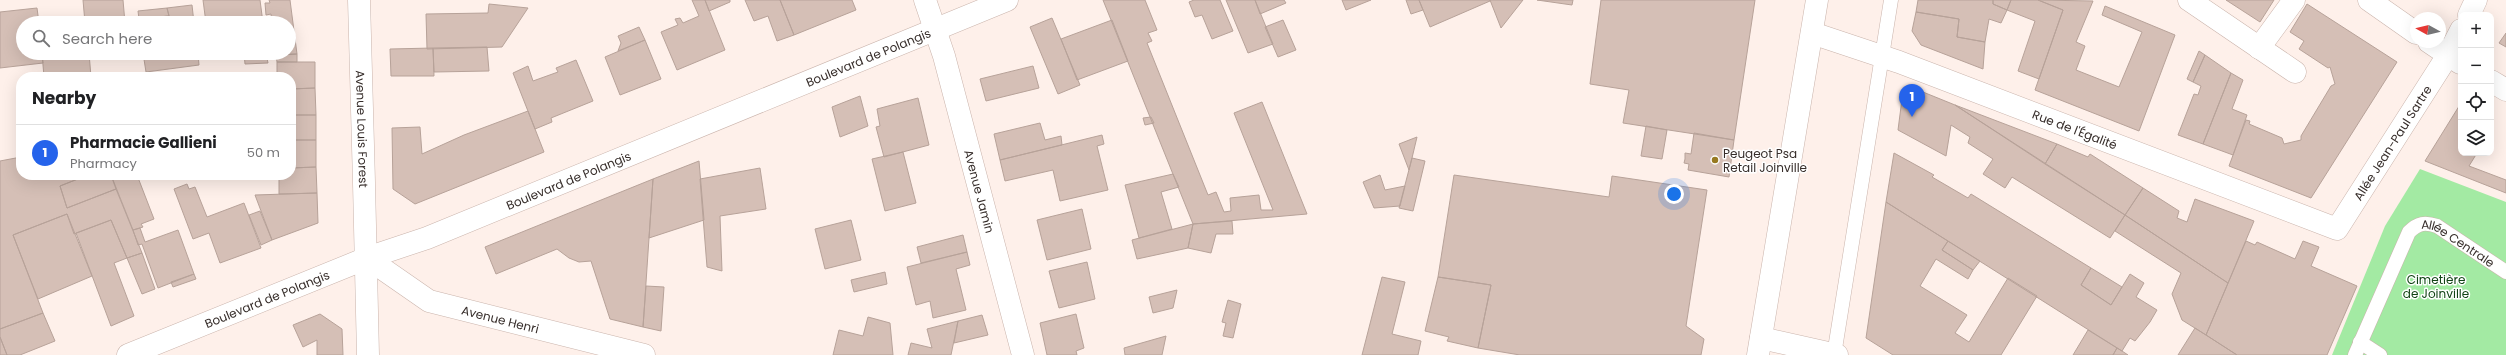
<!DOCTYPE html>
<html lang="en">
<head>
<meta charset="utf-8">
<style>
	:root { --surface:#fff; --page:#f6f6f6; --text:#202124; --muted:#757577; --line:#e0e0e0; --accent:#2563eb }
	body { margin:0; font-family:Poppins,sans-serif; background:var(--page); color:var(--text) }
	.controls { position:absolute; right:12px; top:12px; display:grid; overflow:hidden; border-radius:8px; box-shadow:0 4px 16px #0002 }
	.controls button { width:36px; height:36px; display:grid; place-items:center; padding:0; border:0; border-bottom:1px solid var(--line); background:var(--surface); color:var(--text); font:20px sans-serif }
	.compass { position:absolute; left:2410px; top:12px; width:36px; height:36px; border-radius:50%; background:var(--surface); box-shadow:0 4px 16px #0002; rotate:278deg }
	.you { position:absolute; left:1674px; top:194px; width:14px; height:14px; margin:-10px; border:3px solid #fff; border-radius:50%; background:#1a73e8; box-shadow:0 0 0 6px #1a73e833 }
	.badge { display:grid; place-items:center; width:26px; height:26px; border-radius:50%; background:var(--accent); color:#fff; font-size:13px; font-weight:700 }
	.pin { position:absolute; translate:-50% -33px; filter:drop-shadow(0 1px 2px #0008) }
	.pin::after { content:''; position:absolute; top:21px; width:14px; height:12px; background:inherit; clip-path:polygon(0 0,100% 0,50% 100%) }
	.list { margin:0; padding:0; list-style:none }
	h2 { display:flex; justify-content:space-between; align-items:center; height:52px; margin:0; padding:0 16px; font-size:17px }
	h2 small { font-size:13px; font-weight:400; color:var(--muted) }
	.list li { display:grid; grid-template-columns:26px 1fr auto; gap:12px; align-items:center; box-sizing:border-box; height:56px; padding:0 16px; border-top:1px solid var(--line) }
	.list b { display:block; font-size:15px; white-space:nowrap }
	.list p { margin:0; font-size:13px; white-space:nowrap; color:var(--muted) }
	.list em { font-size:13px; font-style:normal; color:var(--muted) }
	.icon { flex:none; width:22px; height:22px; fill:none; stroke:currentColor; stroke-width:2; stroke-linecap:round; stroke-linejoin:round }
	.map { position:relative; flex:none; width:2506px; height:355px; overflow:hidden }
	.search { position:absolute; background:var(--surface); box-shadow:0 4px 16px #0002; left:16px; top:16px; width:280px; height:44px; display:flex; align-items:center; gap:10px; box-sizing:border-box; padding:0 14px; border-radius:22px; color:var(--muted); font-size:15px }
	.panel { position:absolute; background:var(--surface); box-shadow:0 4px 16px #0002; left:16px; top:72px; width:280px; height:108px; border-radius:16px }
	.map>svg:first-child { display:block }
</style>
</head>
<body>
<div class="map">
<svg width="2506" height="355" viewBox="0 0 2506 355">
	<rect width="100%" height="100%" fill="#fef0ea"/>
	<path fill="#a3eaa3" d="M 2420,169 L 2506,202 L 2506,355 L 2332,355 L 2385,226 Z"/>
	<path fill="#d5bfb6" stroke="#b7a299" d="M 83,0 L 123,0 L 125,23 L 85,23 Z
		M 203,0 L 260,0 L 263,23 L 240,23 L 239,20 L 206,23 Z
		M 269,0 L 290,0 L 297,54 L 276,55 L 289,53 L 289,23 L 272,23 L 271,14 L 266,15 L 265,3 L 270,3 Z
		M 692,0 L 705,0 L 725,50 L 677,70 L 661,32 L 678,25 L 675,19 L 680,18 L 683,23 L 699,16 Z
		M 705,0 L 730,0 L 730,2 L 709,11 Z
		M 745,0 L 780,0 L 794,35 L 777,41 L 768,16 L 754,21 Z
		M 780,0 L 852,0 L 856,10 L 794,35 Z
		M 1103,0 L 1145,0 L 1157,30 L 1148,33 L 1152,41 L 1147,43 L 1208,195 L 1216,192 L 1224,212 L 1231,211 L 1230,198 L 1259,195 L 1261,210 L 1273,210 L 1234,113 L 1262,102 L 1307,214 L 1193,224 Z
		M 1194,0 L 1220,0 L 1233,31 L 1212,39 L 1202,15 L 1195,17 L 1189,2 Z
		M 1226,0 L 1255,0 L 1273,44 L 1248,53 Z
		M 1255,0 L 1284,0 L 1286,3 L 1260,14 Z
		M 1342,0 L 1371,0 L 1346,10 Z
		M 1406,0 L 1419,0 L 1423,10 L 1411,14 Z
		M 1419,0 L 1490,0 L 1490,1 L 1430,27 Z
		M 1490,0 L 1523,0 L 1501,28 Z
		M 1537,0 L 1573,0 L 1572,5 Z
		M 1601,0 L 1755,0 L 1734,140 L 1623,123 L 1629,90 L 1590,84 Z
		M 1918,0 L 1993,0 L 1993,4 L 2007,10 L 2001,23 L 1989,19 L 1985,42 L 1957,37 L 1959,19 L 1916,12 Z
		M 1993,0 L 2011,0 L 2007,10 L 1993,4 Z
		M 2011,0 L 2038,0 L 2063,10 L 2039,79 L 2018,71 L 2035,21 L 2007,10 Z
		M 2038,0 L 2093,1 L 2076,42 L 2085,46 L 2076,70 L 2119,87 L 2142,32 L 2102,15 L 2105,6 L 2175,35 L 2139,131 L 2035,90 L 2063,10 Z
		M 2226,0 L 2274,0 L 2260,22 Z
		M 489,4 L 528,8 L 502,47 L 427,49 L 426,14 L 488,13 Z
		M 2307,4 L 2397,62 L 2311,198 L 2229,166 L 2246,120 L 2250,121 L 2249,124 L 2282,138 L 2284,144 L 2301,140 L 2301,136 L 2331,86 L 2335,84 L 2330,67 L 2328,68 L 2299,49 L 2304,41 L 2290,32 Z
		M 192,5 L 194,23 L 140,23 L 139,19 L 169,16 L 167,8 Z
		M 37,8 L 39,23 L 23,23 L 23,53 L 42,53 L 43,63 L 0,68 L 0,12 Z
		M 167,8 L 169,16 L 139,19 L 138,11 Z
		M 1916,12 L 1959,19 L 1957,37 L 1985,42 L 1983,69 L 1921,45 L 1912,31 Z
		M 1052,18 L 1080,85 L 1058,94 L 1030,27 Z
		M 1112,20 L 1128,61 L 1077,80 L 1061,39 Z
		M 1283,20 L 1296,50 L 1278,57 L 1265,27 Z
		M 639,27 L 645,40 L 618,51 L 621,43 L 618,36 Z
		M 2506,33 L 2506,47 L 2499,43 Z
		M 645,40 L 661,79 L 620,95 L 605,57 Z
		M 487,47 L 489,71 L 434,72 L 433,48 Z
		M 433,48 L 434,76 L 391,76 L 390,49 Z
		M 2199,51 L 2205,55 L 2193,82 L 2187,79 Z
		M 42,53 L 89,53 L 91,77 L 44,77 Z
		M 143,53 L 198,53 L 199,65 L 146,72 Z
		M 244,53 L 266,53 L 268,63 L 245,64 Z
		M 297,54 L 297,62 L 277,62 L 276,55 Z
		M 2205,55 L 2231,73 L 2203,144 L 2178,135 L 2194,94 L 2198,95 L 2201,86 L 2193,82 Z
		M 576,60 L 593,101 L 551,118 L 552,122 L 535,129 L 513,73 L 528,66 L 533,81 L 558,72 L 556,68 Z
		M 277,62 L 315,62 L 315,88 L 291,89 L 291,77 L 277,77 Z
		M 1033,66 L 1039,88 L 986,101 L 980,79 Z
		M 2231,73 L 2243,80 L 2232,109 L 2247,115 L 2233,155 L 2203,144 Z
		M 315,88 L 316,115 L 291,115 L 291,89 Z
		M 1918,90 L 1955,105 L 2125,215 L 2110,238 L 2012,177 L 2005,188 L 1983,174 L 1993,159 L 1968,143 L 1970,137 L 1951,125 L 1946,156 L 1898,130 L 1902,99 Z
		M 860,96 L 868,126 L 840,137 L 832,107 Z
		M 918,98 L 929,145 L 884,157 L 876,127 L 880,126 L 877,109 Z
		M 2461,103 L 2461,153 L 2477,153 L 2469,166 L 2506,180 L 2506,193 L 2425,161 Z
		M 1955,105 L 2057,144 L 2045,164 Z
		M 528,111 L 544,152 L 415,204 L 393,189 L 392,128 L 420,127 L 422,154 L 464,135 Z
		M 291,115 L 316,115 L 316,140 L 291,140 Z
		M 1151,117 L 1154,123 L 1145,125 L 1143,118 Z
		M 1040,123 L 1045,140 L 1061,136 L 1062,145 L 1000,160 L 994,134 Z
		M 1646,126 L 1667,130 L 1662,159 L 1641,156 Z
		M 1694,133 L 1734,140 L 1729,177 L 1688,170 L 1689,164 L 1684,163 L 1685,159 L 1685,153 L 1691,154 Z
		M 1102,135 L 1104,144 L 1097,146 L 1108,190 L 1060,201 L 1053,170 L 1005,181 L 1000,160 Z
		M 1417,137 L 1412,158 L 1409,170 L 1399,144 Z
		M 291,140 L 316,140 L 316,167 L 291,168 Z
		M 2057,144 L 2088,157 L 2090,154 L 2143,188 L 2125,215 L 2045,164 Z
		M 903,152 L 916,203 L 885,211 L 872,159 Z
		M 1894,153 L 1934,175 L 1932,177 L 1968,198 L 1971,194 L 2091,268 L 2081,285 L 2111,305 L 2130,274 L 2144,283 L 2136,297 L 2157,310 L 2150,322 L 2135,341 L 2130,338 L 2122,351 L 1886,202 Z
		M 21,157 L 21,175 L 88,175 L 60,186 L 67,208 L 116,189 L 142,253 L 127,258 L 111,220 L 74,234 L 67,214 L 13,235 L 43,313 L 0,329 L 0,161 Z
		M 1412,158 L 1425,161 L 1413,211 L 1399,208 Z
		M 699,161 L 704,220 L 649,238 L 653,179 Z
		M 316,167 L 317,193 L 279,194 L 279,175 L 291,175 L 291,168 Z
		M 760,168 L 766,209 L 720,216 L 722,271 L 707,267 L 700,179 Z
		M 1173,174 L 1179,187 L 1161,192 L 1172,229 L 1139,238 L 1125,185 Z
		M 88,175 L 111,175 L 116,189 L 67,208 L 60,186 Z
		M 111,175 L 137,175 L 154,219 L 141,224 L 143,227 L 133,230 Z
		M 1380,175 L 1385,190 L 1405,186 L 1400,206 L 1374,208 L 1363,182 Z
		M 1454,175 L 1609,197 L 1612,176 L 1707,190 L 1686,326 L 1704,339 L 1701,355 L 1520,355 L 1478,348 L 1491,285 L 1438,277 Z
		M 653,179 L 643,327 L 610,319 L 591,261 L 579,262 L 569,258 L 557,249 L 496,274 L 485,247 Z
		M 187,184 L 189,189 L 195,187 L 207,217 L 244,203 L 261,248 L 220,263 L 209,233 L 193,239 L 174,189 Z
		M 2143,188 L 2179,211 L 2177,218 L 2187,222 L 2195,199 L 2254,221 L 2228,283 L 2125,215 Z
		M 317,193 L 318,223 L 272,240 L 255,195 Z
		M 1886,202 L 1948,241 L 1942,250 L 1973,270 L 1968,279 L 1936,259 L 1920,286 L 1967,315 L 1955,333 L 1969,342 L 2008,278 L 2037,296 L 2001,355 L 1893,355 L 1866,338 Z
		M 1082,209 L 1091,249 L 1047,260 L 1037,220 Z
		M 260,211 L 272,240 L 261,245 L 249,215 Z
		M 67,214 L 92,276 L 38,299 L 13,235 Z
		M 2125,215 L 2228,283 L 2206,335 L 2182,320 L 2172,294 L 2181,273 L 2115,231 Z
		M 111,220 L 127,258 L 114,263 L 134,316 L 111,326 L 76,233 Z
		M 851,220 L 861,260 L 825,269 L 815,229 Z
		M 1232,221 L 1233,234 L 1216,234 L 1211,253 L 1188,248 L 1193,224 Z
		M 1193,224 L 1188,248 L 1137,259 L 1132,240 Z
		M 140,228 L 145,242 L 178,230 L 194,274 L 158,288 L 142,244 L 138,245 L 133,230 Z
		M 963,235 L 967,252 L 921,263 L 917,247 Z
		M 1948,241 L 1980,261 L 1973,270 L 1942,250 Z
		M 2246,241 L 2255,245 L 2257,242 L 2295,259 L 2303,241 L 2319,247 L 2311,266 L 2357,286 L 2327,355 L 2237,355 L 2206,335 Z
		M 967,252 L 970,265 L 956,269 L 966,310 L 933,318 L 930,301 L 916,305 L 907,267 Z
		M 142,253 L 155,289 L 142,294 L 127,258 Z
		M 1087,262 L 1095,299 L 1059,308 L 1049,271 Z
		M 2091,268 L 2122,287 L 2111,305 L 2081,285 Z
		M 885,272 L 887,284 L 854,292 L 851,280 Z
		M 194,274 L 196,279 L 173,287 L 171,282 Z
		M 1382,277 L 1405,282 L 1392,334 L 1421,341 L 1418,355 L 1362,355 Z
		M 1438,277 L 1491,285 L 1478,348 L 1447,341 L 1449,337 L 1425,331 Z
		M 646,286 L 664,287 L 661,331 L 643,327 Z
		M 1177,290 L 1173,308 L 1153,313 L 1149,297 Z
		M 1228,300 L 1241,304 L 1233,338 L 1223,336 L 1226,323 L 1222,322 Z
		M 43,313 L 55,341 L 20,355 L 7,355 L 0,337 L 0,329 Z
		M 320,314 L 342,329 L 343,355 L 317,355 L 317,340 L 303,347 L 293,325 Z
		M 1076,314 L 1084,348 L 1076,351 L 1077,355 L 1047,355 L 1040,323 Z
		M 982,315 L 988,335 L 954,343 L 958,321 Z
		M 868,317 L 890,323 L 893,355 L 833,355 L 839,330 L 863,336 Z
		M 958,321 L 951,355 L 908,355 L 911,343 L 932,348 L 927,329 Z
		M 2195,328 L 2206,335 L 2237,355 L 2178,355 Z
		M 2088,330 L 2117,348 L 2113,355 L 2073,355 Z
		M 1166,336 L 1162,355 L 1125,355 L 1124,348 Z
		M 0,337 L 7,355 L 0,355 Z
		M 2117,348 L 2122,351 L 2128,355 L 2113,355 Z"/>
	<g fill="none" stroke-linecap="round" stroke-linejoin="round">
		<g stroke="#cab4ac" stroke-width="15">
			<g id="lane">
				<path d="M 2360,342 L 2380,355"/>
				<path d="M 1834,355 L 1891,0"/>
				<path id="s1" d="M 2355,355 L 2409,232 C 2418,223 2425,222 2437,226 L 2506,272"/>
			</g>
		</g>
		<g stroke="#cab4ac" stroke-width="23">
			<g id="street">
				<path id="s2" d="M 359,0 C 362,118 366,237 368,355"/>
				<path id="s3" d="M 925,0 L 944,56 L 1023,355"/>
				<path d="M 2189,0 L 2295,72"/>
				<path d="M 2369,0 L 2416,33"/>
				<path d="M 2469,15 L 2476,0"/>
				<path id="s4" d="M 1812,33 L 1899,62 L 2337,229 L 2448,55 L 2461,30"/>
				<path d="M 2429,42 L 2460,63"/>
				<path d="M 2259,48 L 2294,0"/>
				<path d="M 2491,81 L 2506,90"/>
				<path id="s5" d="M 367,258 L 429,301 L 644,355"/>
				<path d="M 1761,338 L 1837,355"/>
			</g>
		</g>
		<g stroke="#cab4ac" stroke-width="23">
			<g id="secondary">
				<path id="s6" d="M 128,355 L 367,258 L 427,238 L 1007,0"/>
			</g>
		</g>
		<g stroke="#cab4ac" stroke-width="23">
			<path id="primary" d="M 1758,355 L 1817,0"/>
		</g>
		<use href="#lane" stroke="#fff" stroke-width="14"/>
		<use href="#street" stroke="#fff" stroke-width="22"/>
		<use href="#secondary" stroke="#fff" stroke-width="22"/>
		<use href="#primary" stroke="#fff" stroke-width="22"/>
	</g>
	<circle fill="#977921" stroke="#fff" stroke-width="1.5" cx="1715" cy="160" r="4"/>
	<g text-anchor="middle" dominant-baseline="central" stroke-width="3" stroke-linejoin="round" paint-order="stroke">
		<g font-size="12" fill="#362d2a" stroke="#fff">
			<text stroke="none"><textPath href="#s6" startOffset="798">Boulevard de Polangis</textPath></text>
			<text stroke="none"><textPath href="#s2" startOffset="129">Avenue Louis Forest</textPath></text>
			<text stroke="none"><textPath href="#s4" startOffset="280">Rue de l'Égalité</textPath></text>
			<text stroke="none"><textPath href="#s4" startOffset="663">Allée Jean-Paul Sartre</textPath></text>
			<text stroke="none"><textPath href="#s6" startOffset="474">Boulevard de Polangis</textPath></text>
			<text stroke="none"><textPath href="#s3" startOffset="199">Avenue Jamin</textPath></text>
			<text stroke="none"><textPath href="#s1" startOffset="191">Allée Centrale</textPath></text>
			<text stroke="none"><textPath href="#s6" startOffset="150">Boulevard de Polangis</textPath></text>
			<text stroke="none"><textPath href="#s5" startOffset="149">Avenue Henri</textPath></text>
		</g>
		<g font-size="12" fill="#362d2a" stroke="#fff" text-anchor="start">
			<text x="1723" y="153">Peugeot Psa<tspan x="1723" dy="14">Retail Joinville</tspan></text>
		</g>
		<g font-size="12" fill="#114415" stroke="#fff">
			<text x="2436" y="279">Cimetière<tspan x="2436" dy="14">de Joinville</tspan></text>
		</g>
	</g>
</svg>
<div class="controls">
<button>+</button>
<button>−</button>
<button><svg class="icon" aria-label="locate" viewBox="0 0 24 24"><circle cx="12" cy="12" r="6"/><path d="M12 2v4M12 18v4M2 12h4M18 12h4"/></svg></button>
<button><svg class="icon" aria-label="layers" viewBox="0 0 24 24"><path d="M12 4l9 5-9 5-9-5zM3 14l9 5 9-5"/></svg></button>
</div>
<svg class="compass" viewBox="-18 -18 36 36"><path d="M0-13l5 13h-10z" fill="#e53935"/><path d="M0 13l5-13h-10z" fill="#757577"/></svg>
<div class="you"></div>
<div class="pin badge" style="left:1912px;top:117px">1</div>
<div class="search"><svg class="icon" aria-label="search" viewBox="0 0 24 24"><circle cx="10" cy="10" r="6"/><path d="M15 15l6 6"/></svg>Search here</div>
<section class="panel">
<h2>Nearby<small></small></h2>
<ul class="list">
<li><span class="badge">1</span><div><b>Pharmacie Gallieni</b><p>Pharmacy</p></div><em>50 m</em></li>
</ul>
</section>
</div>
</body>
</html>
